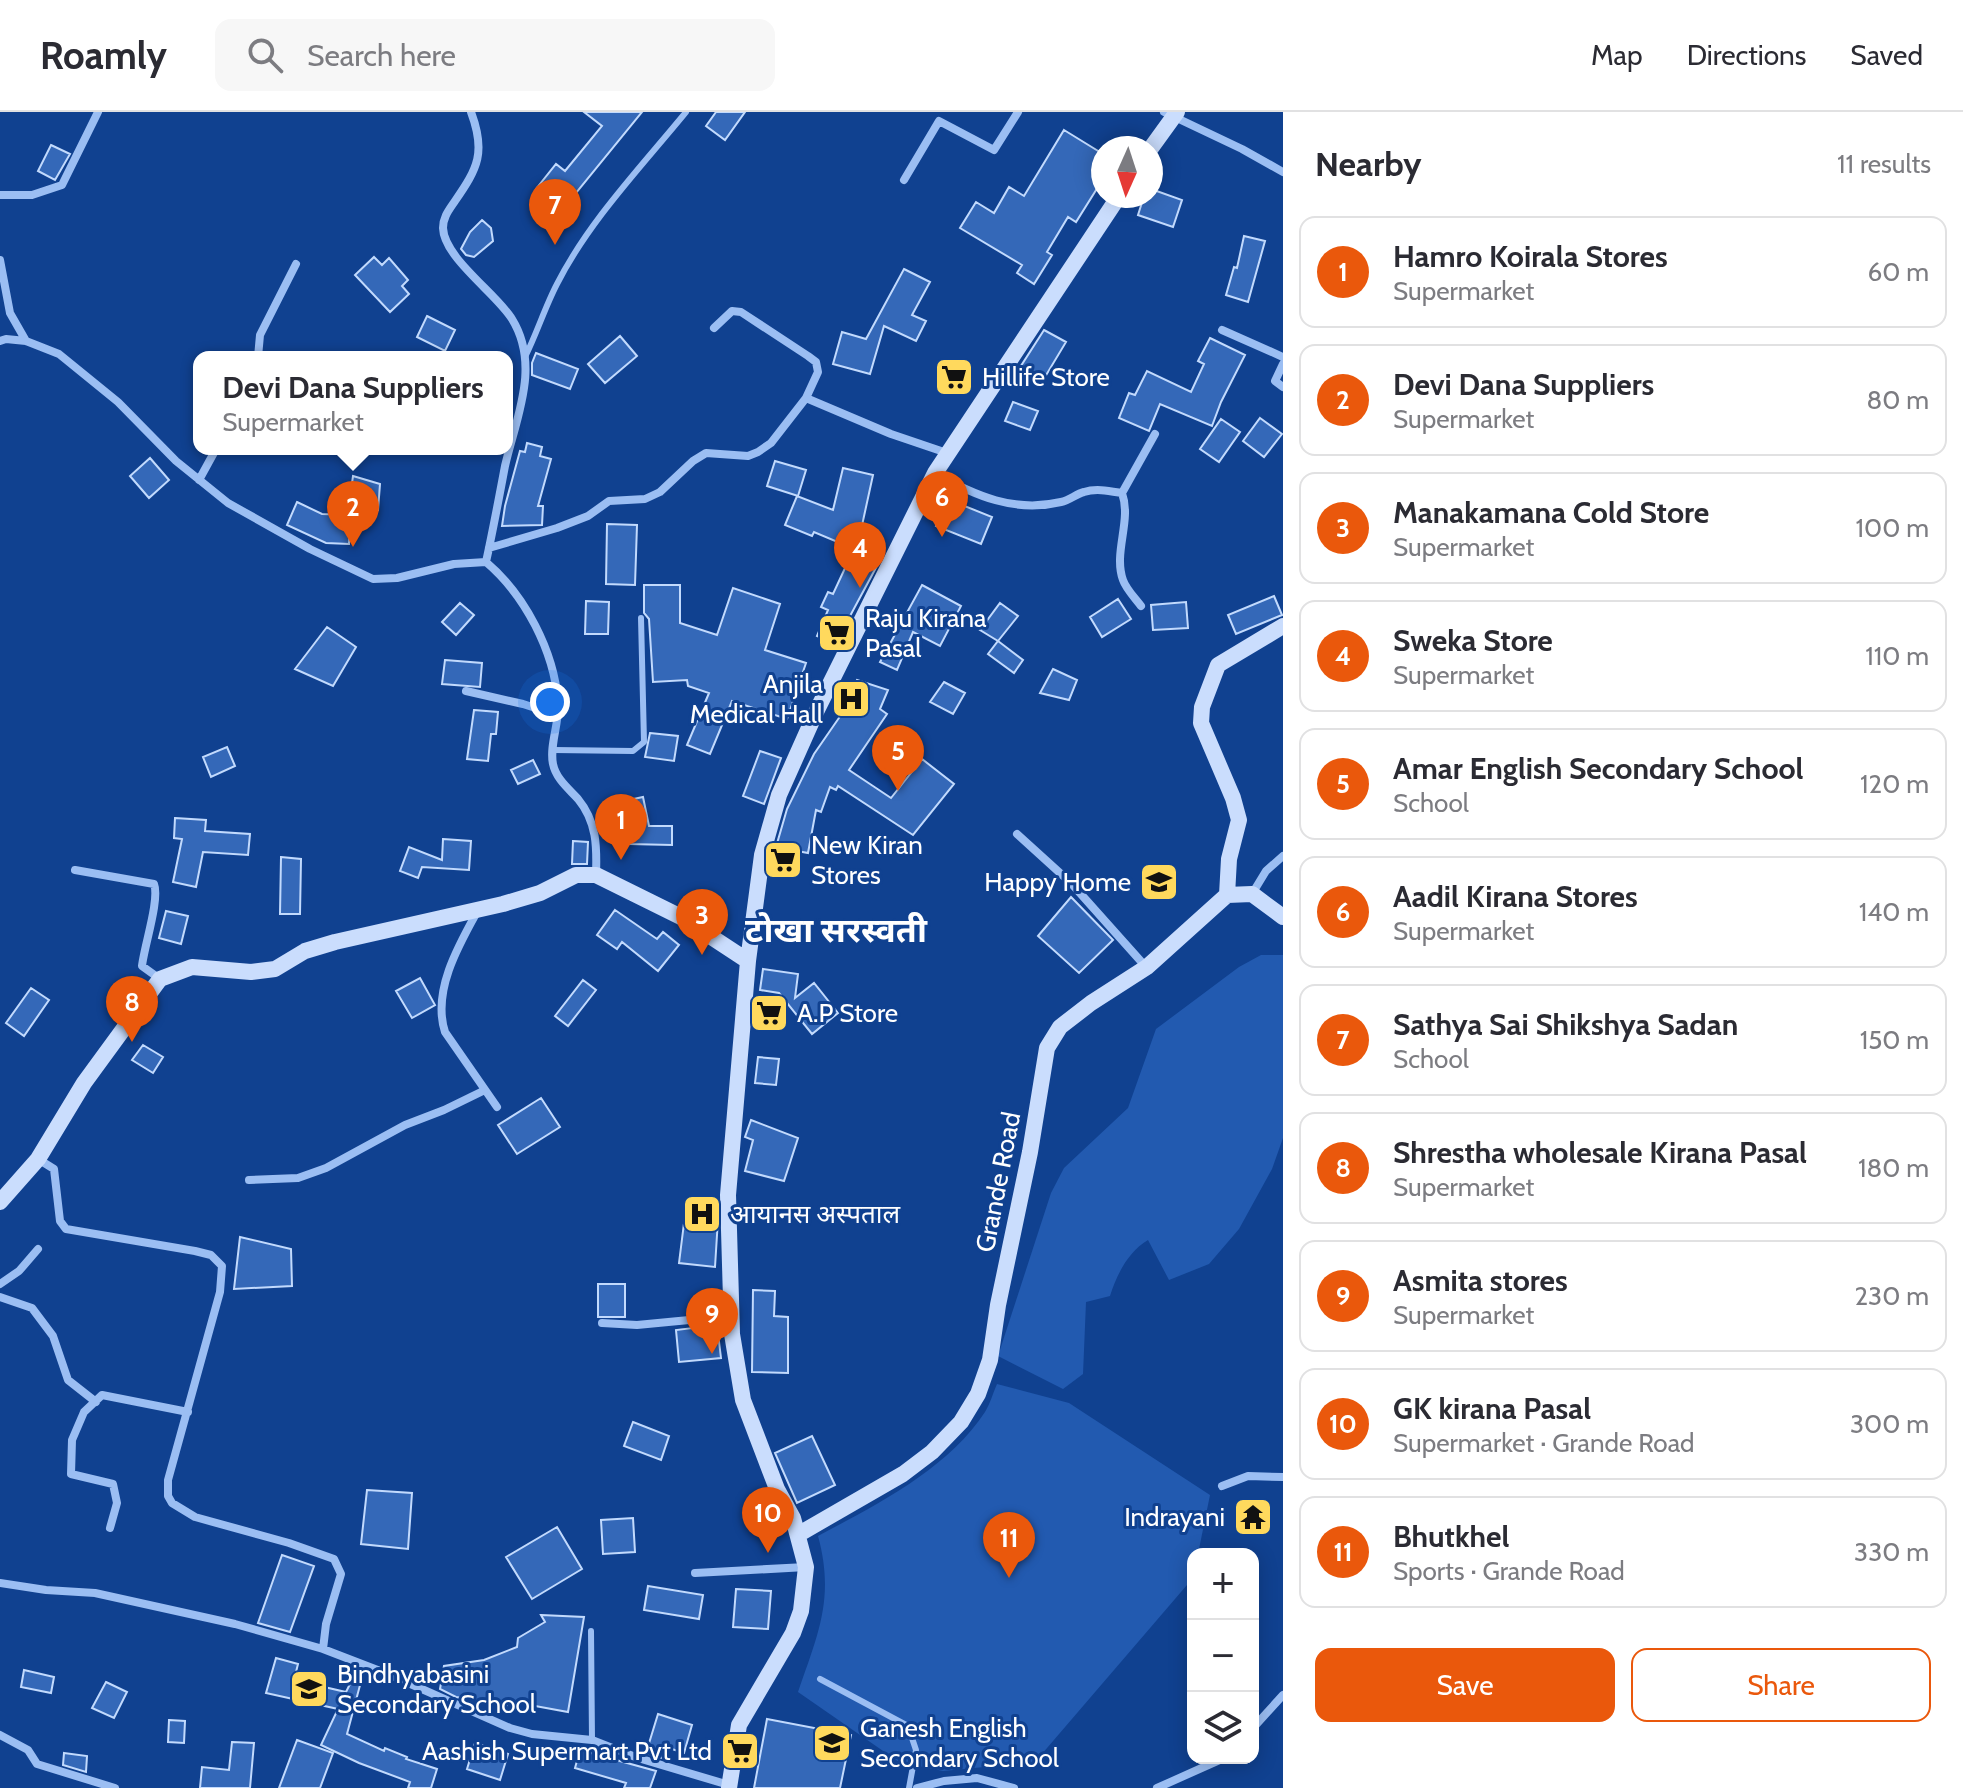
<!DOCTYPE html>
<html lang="en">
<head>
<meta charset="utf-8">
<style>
	:root { --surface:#fff; --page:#f7f7f7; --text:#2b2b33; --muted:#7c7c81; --line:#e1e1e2; --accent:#ea580c }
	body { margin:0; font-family:Cabin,"Noto Sans Devanagari",sans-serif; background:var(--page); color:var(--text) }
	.controls { position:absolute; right:24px; bottom:24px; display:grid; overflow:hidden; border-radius:16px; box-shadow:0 4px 20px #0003 }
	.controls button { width:72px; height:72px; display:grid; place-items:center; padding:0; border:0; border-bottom:2px solid var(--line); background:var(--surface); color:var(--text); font:40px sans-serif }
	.compass { position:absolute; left:1091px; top:24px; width:72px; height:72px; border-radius:50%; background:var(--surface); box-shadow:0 4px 20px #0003; rotate:183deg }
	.you { position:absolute; left:550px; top:590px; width:28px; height:28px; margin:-20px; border:6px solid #fff; border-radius:50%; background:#1a73e8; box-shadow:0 0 0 12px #1a73e833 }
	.badge { display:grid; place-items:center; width:52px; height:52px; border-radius:50%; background:var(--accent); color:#fff; font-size:26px; font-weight:700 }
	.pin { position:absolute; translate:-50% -66px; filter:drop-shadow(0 2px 4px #0008) }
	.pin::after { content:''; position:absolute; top:42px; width:28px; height:24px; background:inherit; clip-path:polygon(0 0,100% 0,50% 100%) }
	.popup { position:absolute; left:193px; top:239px; width:320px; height:104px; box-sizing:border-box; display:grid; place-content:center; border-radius:16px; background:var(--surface); filter:drop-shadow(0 2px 6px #0005); font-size:26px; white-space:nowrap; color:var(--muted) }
	.popup b { font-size:30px; color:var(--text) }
	.popup::after { content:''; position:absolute; left:50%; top:100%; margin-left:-16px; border:16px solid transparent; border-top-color:var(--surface) }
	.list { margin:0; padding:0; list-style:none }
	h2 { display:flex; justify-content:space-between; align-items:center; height:104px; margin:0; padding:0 32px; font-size:34px }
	h2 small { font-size:26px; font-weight:400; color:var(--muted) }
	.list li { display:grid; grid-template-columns:52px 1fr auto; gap:24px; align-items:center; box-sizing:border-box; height:112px; margin:0 16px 16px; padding:0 16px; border:2px solid var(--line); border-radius:16px }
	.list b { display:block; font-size:30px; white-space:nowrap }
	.list p { margin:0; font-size:26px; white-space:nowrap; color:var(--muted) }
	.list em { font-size:26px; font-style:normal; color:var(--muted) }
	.actions { display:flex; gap:16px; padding:24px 32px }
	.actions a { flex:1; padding:18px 0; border:2px solid var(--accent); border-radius:16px; text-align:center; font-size:28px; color:var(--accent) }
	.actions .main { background:var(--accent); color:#fff }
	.icon { flex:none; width:44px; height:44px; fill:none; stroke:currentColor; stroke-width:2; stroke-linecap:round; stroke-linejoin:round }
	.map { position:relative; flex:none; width:1283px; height:1676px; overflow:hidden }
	header { display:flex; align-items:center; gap:48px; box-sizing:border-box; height:112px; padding:0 40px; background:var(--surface); border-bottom:2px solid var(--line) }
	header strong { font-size:38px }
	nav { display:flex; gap:44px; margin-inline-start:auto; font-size:28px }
	.search { width:560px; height:72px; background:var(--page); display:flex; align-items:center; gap:20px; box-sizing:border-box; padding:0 28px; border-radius:16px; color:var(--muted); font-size:30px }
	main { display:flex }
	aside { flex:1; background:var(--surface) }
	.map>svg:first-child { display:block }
</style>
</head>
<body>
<header>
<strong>Roamly</strong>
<div class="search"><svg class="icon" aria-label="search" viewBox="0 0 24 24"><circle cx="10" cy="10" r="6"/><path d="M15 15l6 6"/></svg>Search here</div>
<nav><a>Map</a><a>Directions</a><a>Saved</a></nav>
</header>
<main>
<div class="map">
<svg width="1283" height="1676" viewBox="0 0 1283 1676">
	<rect width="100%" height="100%" fill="#104190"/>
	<path fill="#225ab0" d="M 1261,843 L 1283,843 L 1283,1026 L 1272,1057 L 1239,1117 L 1209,1152 L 1169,1168 L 1148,1128 C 1128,1140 1117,1162 1110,1184 L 1086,1190 L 1083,1262 L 1063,1277 L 998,1244 L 1051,1081 L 1064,1056 L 1128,996 L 1156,917 L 1239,855 Z
		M 997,1272 L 1069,1291 L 1210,1383 L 1198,1442 L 1193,1442 L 1193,1466 L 1035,1650 L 943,1659 L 899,1650 L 798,1580 C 818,1522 835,1486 818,1424 C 876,1393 948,1357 985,1300 C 990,1292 993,1281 997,1272 Z"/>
	<path fill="#3468b8" stroke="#c2dafd" stroke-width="2" d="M 584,0 L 642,0 L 563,97 L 536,77 L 556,52 L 565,59 L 602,14 Z
		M 716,0 L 745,0 L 725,28 L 706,14 Z
		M 1064,18 L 1103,42 L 1103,67 L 1076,110 L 1068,105 L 1047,140 L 1052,143 L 1034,172 L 1017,161 L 1022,153 L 960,116 L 976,90 L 994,101 L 1009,75 L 1024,84 Z
		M 51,33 L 70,42 L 55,68 L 38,59 Z
		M 1151,77 L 1182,88 L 1173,115 L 1138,103 L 1144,84 L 1151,84 Z
		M 482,108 L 491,116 L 493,129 L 474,145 L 466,143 L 461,137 L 470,120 Z
		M 1244,124 L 1265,129 L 1248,190 L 1226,183 L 1234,155 L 1237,156 Z
		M 374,145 L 382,153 L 389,146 L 408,168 L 402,174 L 409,182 L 390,200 L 355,163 Z
		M 904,157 L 930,170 L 912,203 L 926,209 L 916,229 L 884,214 L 870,262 L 833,252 L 842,220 L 866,227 Z
		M 427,204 L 455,218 L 445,239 L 417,225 Z
		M 1044,218 L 1066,230 L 1042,270 L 1019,257 Z
		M 620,224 L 637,244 L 605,271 L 588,252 Z
		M 1210,226 L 1245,243 L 1221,290 L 1212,314 L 1160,292 L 1149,319 L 1119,306 L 1129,281 L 1135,283 L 1147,259 L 1191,280 L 1204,252 L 1198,249 Z
		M 536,241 L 578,257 L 570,277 L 532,263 L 532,251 Z
		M 1013,290 L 1038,299 L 1030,318 L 1005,309 Z
		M 1260,306 L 1282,322 L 1264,345 L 1243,329 Z
		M 1221,307 L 1240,320 L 1219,350 L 1200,337 Z
		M 527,331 L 542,335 L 540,344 L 551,347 L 538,394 L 543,394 L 542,413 L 502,414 L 505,394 L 520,339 L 525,340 Z
		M 150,346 L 169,368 L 149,386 L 130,364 Z
		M 775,349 L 806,358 L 798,384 L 767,374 Z
		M 843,356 L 873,363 L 861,418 L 867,420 L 859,438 L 879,450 L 843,517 L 844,518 L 837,533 L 817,524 L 828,498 L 821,495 L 828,480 L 833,482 L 846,454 L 843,452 L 852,436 L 814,420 L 812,424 L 785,413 L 797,384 L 833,398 Z
		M 353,364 L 380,372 L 378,398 L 349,392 Z
		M 947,387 L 992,405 L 981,432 L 936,414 Z
		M 297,390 L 322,402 L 350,403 L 349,432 L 326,431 L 287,413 Z
		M 607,412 L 637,413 L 635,473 L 606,472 Z
		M 644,473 L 680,473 L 680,511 L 717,523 L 733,476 L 780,492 L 765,538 L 806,551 L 787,607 L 732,589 L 710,642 L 687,633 L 709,581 L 688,574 L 687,568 L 653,570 L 649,507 L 644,501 Z
		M 922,473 L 961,494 L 940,534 L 913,520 L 897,558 L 880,550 Z
		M 1274,484 L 1282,503 L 1236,522 L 1228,503 Z
		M 1118,487 L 1131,507 L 1102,525 L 1090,505 Z
		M 586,489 L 609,490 L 608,522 L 585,522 Z
		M 1186,490 L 1188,516 L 1153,518 L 1151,493 Z
		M 460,491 L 474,503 L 456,523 L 442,510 Z
		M 1000,491 L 1018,504 L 998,529 L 980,518 Z
		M 327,515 L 356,535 L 333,574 L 295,557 Z
		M 998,529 L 1023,548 L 1014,561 L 988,542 Z
		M 445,548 L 482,551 L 480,575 L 442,572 Z
		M 1053,557 L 1077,568 L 1069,588 L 1040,581 Z
		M 857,568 L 888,578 L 880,597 L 887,602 L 849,658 L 891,686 L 922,647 L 954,672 L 913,723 L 838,674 L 836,678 L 830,675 L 821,700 L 816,698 L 808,741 L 776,735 L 787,697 L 814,642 L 841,603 L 839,602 Z
		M 944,570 L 965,581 L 953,602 L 930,590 Z
		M 474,598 L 498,600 L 496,622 L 491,622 L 488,649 L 467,647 Z
		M 650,621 L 678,624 L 674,649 L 645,645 Z
		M 227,635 L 235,654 L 211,665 L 203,645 Z
		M 760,639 L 781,646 L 764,692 L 743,684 Z
		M 533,648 L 540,662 L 518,672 L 511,658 Z
		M 643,685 L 649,714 L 672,714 L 672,733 L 629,732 L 629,708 L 613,711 L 610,692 Z
		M 175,706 L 206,708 L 205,719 L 250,722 L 248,743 L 203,740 L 196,775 L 173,770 L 182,727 L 174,726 Z
		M 443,727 L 471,729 L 469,758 L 422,755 L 418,766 L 400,759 L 409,735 L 442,748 Z
		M 573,729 L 588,730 L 587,752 L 572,752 Z
		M 281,745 L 301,747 L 300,802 L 280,802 Z
		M 1071,785 L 1113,828 L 1079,861 L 1038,824 Z
		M 615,798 L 657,827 L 663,820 L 679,833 L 658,859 L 622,830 L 617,837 L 597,823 Z
		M 166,799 L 188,804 L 181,832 L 159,826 Z
		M 763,857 L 798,862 L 795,886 L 814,871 L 838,901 L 812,922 L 779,881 L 760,878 Z
		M 420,866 L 435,893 L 412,906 L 396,879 Z
		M 583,868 L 596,878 L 568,914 L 555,904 Z
		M 31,876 L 49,888 L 24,924 L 6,911 Z
		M 143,933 L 163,945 L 153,961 L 132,948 Z
		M 758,945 L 779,947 L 776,973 L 755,971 Z
		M 541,986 L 560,1015 L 517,1042 L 498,1013 Z
		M 751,1008 L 798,1026 L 784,1069 L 745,1059 L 753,1028 L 745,1025 Z
		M 685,1103 L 718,1107 L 715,1155 L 679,1151 Z
		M 240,1125 L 291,1137 L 292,1174 L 234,1177 Z
		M 598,1172 L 625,1172 L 625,1205 L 598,1205 Z
		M 753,1178 L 775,1179 L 774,1204 L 788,1205 L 788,1261 L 752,1260 Z
		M 717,1213 L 721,1246 L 679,1250 L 676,1218 Z
		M 633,1310 L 669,1324 L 661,1348 L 624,1334 Z
		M 812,1324 L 835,1373 L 797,1391 L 775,1341 Z
		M 367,1378 L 412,1381 L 408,1437 L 361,1432 Z
		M 1240,1396 L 1264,1397 L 1266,1413 L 1243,1418 Z
		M 633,1406 L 635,1440 L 603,1442 L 601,1408 Z
		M 557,1415 L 582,1457 L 532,1487 L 506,1445 Z
		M 282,1443 L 314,1454 L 290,1520 L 258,1511 Z
		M 648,1474 L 703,1483 L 699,1507 L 644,1498 Z
		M 736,1477 L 771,1479 L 768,1517 L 733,1515 Z
		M 541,1503 L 584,1505 L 568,1600 L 508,1589 L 507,1593 L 456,1585 L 440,1577 L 444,1554 L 484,1548 L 517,1535 L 518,1526 L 545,1510 Z
		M 276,1546 L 298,1552 L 294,1568 L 346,1580 L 356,1560 L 363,1562 L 347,1622 L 384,1639 L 385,1636 L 407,1645 L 406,1647 L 437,1657 L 431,1676 L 408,1676 L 410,1670 L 359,1651 L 321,1633 L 338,1597 L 266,1581 Z
		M 24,1558 L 54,1565 L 51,1581 L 21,1575 Z
		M 106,1570 L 127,1580 L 114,1606 L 92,1596 Z
		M 658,1602 L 692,1613 L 684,1641 L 669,1636 L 666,1645 L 661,1646 L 646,1641 Z
		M 767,1607 L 851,1623 L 840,1676 L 754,1676 Z
		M 169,1608 L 185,1609 L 184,1631 L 168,1630 Z
		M 297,1628 L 333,1641 L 320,1676 L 279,1676 Z
		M 232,1630 L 254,1631 L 250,1676 L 200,1676 L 202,1655 L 229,1658 Z
		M 475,1631 L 508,1642 L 500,1668 L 467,1657 Z
		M 580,1638 L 656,1659 L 650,1676 L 624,1676 L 626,1671 L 575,1656 Z
		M 64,1641 L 87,1644 L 86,1660 L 63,1653 Z"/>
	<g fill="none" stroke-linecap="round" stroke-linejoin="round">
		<path stroke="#9bbef3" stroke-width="6" d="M 525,245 C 537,221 545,195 557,172 C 589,109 641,55 686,0
			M 554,638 L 633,639 L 644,630 L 641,506
			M 591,1519 L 592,1628
			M 820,1567 L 908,1614 L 916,1638 L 909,1676"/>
		<path stroke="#9bbef3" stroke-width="8" d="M 471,0 C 486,40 478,56 455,89 C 449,98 443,105 443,116 C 444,146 497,182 512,207 C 541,254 516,306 505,354 C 499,386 493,418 486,450
			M 1164,0 L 1242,37 L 1283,60
			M 904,68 L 939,9 L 994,38 L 1018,0
			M 0,83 L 32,83 L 62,73 L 98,0
			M 0,148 L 10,201 L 26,229
			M 714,216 L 732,199 L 741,200 L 808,244 L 816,250 L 818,260 L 806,286
			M 1222,218 L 1283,245
			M 0,229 L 6,227 L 26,229 L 59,242 L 118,290 L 176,349 L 228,391 L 310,437 L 373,467 L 397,466 L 454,452 L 486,450 C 525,483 554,539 558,590 C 560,610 549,633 553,652 C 556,667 569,677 578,687 C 597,710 597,735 596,763
			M 258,245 L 260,223 L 296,152
			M 1283,252 L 1275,269 L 1283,275
			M 935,361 C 975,384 1015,401 1061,390 C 1070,388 1076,382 1084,380 C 1096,376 1110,379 1122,381 C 1132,409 1113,440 1123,468 C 1126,477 1135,486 1141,494
			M 199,368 L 216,337
			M 1122,381 L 1155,322
			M 489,436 L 557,416 L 588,404 L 609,389 L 645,387 L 660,380 L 693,349 L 706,341 L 748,344 L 758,340 L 771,331 L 806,286 L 891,322 L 947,341
			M 466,579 L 523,592 L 557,603
			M 1017,722 L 1071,771 L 1146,855
			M 75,758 L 154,772 C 160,787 144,835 142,854 L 160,867
			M 1252,782 L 1266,759 L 1283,744
			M 477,800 C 458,834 432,880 445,920 L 497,995
			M 38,1047 L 54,1057 L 60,1109 L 66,1117 L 195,1139 L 211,1143 L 222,1154 L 220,1180 L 168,1368 L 168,1384 L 172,1391 L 195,1405 L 289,1431 L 334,1447 L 341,1462 L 326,1512 L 323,1537
			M 249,1068 L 298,1066 L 326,1056 L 405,1013 L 444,998 L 485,978
			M 0,1172 L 19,1159 L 38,1137
			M 0,1185 L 32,1196 L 53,1224 L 68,1268 L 96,1290
			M 602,1211 L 637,1213 L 731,1204
			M 1222,1374 L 1248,1364 L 1283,1365
			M 110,1416 L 117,1391 L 113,1372 L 71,1362 L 72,1328 L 84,1300 L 102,1283 L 188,1300
			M 695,1461 L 806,1455
			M 0,1471 L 46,1478 L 95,1481 L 235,1512 L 323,1537 L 388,1562 L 510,1616 L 532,1622 L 592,1628 L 638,1646 L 729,1673
			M 1253,1616 L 1283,1583
			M 0,1623 L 28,1638 L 37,1652 L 115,1676
			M 917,1676 L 944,1669 L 977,1666 L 1014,1676
			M 1157,1676 L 1224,1646"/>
		<path stroke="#caddfd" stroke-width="16" d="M 1151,36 L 1177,0
			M 1227,783 L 1229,747 L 1239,708 L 1233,686 L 1201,611 L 1202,595 L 1218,553 L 1283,514
			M 0,1090 L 38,1047 L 84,971 L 160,867 L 192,855 L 251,860 L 275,857 L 305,839 L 335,830 L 503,792 L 540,781 L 576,763 L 596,763 L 681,805 L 748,849
			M 799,1422 L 903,1362 L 932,1340 L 961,1310 L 978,1282 L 990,1248 L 998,1193 L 1030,1040 L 1047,936 L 1060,915 L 1091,891 L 1147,855 L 1227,783 L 1252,782 L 1283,805
			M 729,1676 L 739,1613 L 793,1521 L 801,1499 L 806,1455 L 793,1406 L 777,1377 L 743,1288 L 732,1222 L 728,1083 L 748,849 L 762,743 L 779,683 L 816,600 L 935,361 L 1119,84"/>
	</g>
	<defs>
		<g id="supermarket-square" transform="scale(2)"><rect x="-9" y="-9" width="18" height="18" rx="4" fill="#ffd95d" stroke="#104190"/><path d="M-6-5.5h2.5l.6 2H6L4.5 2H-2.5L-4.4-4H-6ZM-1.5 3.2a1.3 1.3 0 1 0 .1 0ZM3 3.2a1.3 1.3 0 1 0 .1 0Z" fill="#111"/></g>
		<g id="hospital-square" transform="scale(2)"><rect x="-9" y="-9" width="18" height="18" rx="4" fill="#ffd95d" stroke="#104190"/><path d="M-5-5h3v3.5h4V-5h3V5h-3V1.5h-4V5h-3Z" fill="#111"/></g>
		<g id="school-square" transform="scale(2)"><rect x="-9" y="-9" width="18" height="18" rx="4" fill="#ffd95d" stroke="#104190"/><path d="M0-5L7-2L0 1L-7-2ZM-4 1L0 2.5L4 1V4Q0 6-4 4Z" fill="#111"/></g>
		<g id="temple-square" transform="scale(2)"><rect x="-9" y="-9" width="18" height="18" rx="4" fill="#ffd95d" stroke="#104190"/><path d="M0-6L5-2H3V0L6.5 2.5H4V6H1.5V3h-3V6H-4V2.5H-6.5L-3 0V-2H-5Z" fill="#111"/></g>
	</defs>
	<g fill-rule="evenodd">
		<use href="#supermarket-square" x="954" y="265"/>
		<use href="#supermarket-square" x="837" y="521"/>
		<use href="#hospital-square" x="851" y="587"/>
		<use href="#supermarket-square" x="783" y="748"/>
		<use href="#school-square" x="1159" y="770"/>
		<use href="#supermarket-square" x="769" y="901"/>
		<use href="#hospital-square" x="702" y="1102"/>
		<use href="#temple-square" x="1253" y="1405"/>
		<use href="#school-square" x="309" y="1577"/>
		<use href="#school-square" x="832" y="1631"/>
		<use href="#supermarket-square" x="740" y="1639"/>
	</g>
	<g text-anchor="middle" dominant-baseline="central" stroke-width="6" stroke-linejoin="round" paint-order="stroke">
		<g font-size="26" fill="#fff" stroke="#104190" text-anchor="start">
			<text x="982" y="265">Hillife Store</text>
			<text x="865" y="506">Raju Kirana<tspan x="865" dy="30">Pasal</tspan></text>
			<text x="823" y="572" text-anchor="end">Anjila<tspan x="823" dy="30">Medical Hall</tspan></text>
			<text x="811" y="733">New Kiran<tspan x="811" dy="30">Stores</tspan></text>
			<text x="1131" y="770" text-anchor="end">Happy Home</text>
			<text x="797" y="901">A.P Store</text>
			<text x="730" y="1102">आयानस अस्पताल</text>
			<text x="1225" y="1405" text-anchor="end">Indrayani</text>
			<text x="337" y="1562">Bindhyabasini<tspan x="337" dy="30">Secondary School</tspan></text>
			<text x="860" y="1616">Ganesh English<tspan x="860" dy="30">Secondary School</tspan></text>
			<text x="712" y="1639" text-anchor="end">Aashish Supermart Pvt Ltd</text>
		</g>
		<g font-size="26" fill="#fff" stroke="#104190">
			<text transform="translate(998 1070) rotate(-79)">Grande Road</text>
		</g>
		<g font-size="34" font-weight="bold" fill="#fff" stroke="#104190">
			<text x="836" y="818">टोखा सरस्वती</text>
		</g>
	</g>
</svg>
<div class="controls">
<button>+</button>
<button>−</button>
<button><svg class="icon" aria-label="layers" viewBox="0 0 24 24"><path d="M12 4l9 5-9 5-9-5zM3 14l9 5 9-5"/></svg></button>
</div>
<svg class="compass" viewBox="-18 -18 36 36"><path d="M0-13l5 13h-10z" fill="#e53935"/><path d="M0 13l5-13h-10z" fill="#7c7c81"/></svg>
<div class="you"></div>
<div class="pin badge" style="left:621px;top:748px">1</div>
<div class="pin badge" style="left:353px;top:435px">2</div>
<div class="popup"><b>Devi Dana Suppliers</b>Supermarket</div>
<div class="pin badge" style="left:702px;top:843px">3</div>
<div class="pin badge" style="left:860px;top:476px">4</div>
<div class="pin badge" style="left:898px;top:679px">5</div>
<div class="pin badge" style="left:942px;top:425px">6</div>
<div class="pin badge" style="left:555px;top:133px">7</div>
<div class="pin badge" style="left:132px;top:930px">8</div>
<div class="pin badge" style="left:712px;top:1242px">9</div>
<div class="pin badge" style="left:768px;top:1441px">10</div>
<div class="pin badge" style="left:1009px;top:1466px">11</div>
</div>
<aside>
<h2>Nearby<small>11 results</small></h2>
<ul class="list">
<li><span class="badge">1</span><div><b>Hamro Koirala Stores</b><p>Supermarket</p></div><em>60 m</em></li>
<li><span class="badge">2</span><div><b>Devi Dana Suppliers</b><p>Supermarket</p></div><em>80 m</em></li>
<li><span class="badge">3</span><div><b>Manakamana Cold Store</b><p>Supermarket</p></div><em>100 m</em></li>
<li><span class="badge">4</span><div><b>Sweka Store</b><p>Supermarket</p></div><em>110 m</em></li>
<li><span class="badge">5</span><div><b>Amar English Secondary School</b><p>School</p></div><em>120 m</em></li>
<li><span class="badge">6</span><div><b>Aadil Kirana Stores</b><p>Supermarket</p></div><em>140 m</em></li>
<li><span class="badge">7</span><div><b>Sathya Sai Shikshya Sadan</b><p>School</p></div><em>150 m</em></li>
<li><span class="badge">8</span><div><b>Shrestha wholesale Kirana Pasal</b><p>Supermarket</p></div><em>180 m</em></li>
<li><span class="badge">9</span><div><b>Asmita stores</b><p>Supermarket</p></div><em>230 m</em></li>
<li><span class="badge">10</span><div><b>GK kirana Pasal</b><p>Supermarket · Grande Road</p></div><em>300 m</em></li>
<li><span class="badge">11</span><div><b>Bhutkhel</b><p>Sports · Grande Road</p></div><em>330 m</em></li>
</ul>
<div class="actions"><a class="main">Save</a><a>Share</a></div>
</aside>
</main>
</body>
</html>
